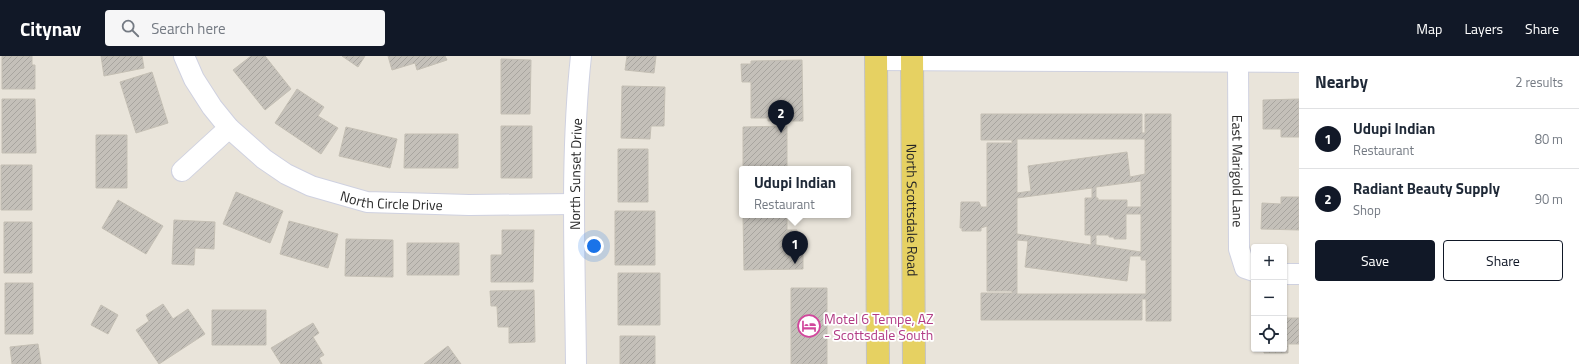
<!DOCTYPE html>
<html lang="en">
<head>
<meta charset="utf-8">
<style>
	:root { --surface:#fff; --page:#f6f6f7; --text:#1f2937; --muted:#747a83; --line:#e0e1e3; --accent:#111827 }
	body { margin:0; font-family:"Titillium Web",sans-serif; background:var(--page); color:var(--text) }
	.controls { position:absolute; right:12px; bottom:12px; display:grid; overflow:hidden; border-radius:4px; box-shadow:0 1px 3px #0004 }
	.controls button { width:36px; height:36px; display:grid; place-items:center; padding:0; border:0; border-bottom:1px solid var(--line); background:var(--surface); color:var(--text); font:20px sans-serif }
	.you { position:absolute; left:594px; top:190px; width:14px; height:14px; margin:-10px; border:3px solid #fff; border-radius:50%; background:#1a73e8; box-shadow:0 0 0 6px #1a73e833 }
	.badge { display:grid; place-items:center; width:26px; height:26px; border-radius:50%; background:var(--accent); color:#fff; font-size:13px; font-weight:700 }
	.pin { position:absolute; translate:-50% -33px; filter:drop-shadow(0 1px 2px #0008) }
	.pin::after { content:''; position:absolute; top:21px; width:14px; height:12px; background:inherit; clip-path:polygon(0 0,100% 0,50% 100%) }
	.popup { position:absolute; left:739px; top:110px; width:112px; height:52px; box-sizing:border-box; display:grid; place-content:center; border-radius:4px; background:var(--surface); filter:drop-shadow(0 1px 3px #0005); font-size:13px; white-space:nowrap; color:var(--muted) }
	.popup b { font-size:15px; color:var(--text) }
	.popup::after { content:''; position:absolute; left:50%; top:100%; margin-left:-8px; border:8px solid transparent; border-top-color:var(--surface) }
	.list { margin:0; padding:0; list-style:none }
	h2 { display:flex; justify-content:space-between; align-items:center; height:52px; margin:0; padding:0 16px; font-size:17px }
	h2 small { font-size:13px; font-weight:400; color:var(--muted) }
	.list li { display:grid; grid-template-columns:26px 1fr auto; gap:12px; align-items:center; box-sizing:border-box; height:60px; padding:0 16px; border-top:1px solid var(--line) }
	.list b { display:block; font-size:15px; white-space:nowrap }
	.list p { margin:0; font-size:13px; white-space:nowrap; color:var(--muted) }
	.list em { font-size:13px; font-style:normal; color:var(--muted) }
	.actions { display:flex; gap:8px; padding:12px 16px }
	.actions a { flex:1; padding:9px 0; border:1px solid var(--accent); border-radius:4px; text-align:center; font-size:14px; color:var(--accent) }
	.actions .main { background:var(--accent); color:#fff }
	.icon { flex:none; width:22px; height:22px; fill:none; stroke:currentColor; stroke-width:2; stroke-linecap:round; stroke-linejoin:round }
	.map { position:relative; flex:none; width:1299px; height:308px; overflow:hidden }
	header { display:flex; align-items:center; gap:24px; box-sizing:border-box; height:56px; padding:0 20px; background:var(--accent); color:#fff }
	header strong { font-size:19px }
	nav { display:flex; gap:22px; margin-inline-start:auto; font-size:14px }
	.search { width:280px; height:36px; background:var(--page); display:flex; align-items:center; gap:10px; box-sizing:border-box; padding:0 14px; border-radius:4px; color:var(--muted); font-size:15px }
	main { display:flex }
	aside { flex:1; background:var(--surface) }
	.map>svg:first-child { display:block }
</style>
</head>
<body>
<header>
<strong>Citynav</strong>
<div class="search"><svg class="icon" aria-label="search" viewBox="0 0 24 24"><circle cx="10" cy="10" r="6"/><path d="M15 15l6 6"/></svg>Search here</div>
<nav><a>Map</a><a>Layers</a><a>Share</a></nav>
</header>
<main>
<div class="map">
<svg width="1299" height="308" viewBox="0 0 1299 308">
	<defs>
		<pattern id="building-hatch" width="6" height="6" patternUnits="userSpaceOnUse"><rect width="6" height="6" fill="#c4c0b9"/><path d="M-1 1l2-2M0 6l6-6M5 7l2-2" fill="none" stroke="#a8a59f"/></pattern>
	</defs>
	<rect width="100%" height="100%" fill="#e9e4da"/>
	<path fill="url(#building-hatch)" stroke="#c4bfb4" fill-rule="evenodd" d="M 2,0 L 32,0 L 32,9 L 35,9 L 35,33 L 2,33 Z
		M 101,0 L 142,0 L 144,12 L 104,20 Z
		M 251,0 L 265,0 L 291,33 L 265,54 L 233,14 Z
		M 342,0 L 365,0 L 358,11 Z
		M 388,0 L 445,0 L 447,4 L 417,14 L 415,7 L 392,14 Z
		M 627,0 L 656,0 L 654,17 L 625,14 Z
		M 501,3 L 531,4 L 530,58 L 501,58 Z
		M 802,4 L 803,65 L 768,65 L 768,62 L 751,62 L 751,26 L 742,26 L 741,8 L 751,8 L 751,5 Z
		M 152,16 L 168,67 L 136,77 L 120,26 Z
		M 622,30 L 665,31 L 664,70 L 651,70 L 650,83 L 621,82 Z
		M 297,33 L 324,51 L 318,60 L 338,72 L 321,98 L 275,67 Z
		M 2,43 L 35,43 L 36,97 L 2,97 Z
		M 1299,43 L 1299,81 L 1281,81 L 1281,73 L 1263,73 L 1263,44 Z
		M 981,58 L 1142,58 L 1142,77 L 1145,77 L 1145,58 L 1171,58 L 1171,265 L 1146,265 L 1146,243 L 1142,243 L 1142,264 L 981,264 L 981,237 L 1012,237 L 1012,235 L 987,235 L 987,170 L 981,172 L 981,175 L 962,175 L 962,172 L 960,172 L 961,146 L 979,146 L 981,151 L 987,151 L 987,87 L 1012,87 L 1012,84 L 981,84 ZM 1017,83 L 1145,83 L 1145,118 L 1130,121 L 1127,96 L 1028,110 L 1031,135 L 1017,137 ZM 1141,125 L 1141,151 L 1127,151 L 1127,144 L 1098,144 L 1098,142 L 1096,142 L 1096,131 ZM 1092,132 L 1092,142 L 1085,142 L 1085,179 L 1091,179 L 1091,189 L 1017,178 L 1017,142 ZM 1126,158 L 1141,158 L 1141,196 L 1096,189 L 1096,179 L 1109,179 L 1109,181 L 1114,181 L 1114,183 L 1126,183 ZM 1017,184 L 1028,185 L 1025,211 L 1127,225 L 1130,200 L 1141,200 L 1141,204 L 1146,204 L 1146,238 L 1017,238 Z
		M 501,70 L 532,70 L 532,122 L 501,122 Z
		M 787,70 L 787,113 L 743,113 L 743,71 Z
		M 346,71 L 397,83 L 390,112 L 339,100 Z
		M 405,78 L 458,78 L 458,112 L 404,112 Z
		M 96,79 L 127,79 L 127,132 L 96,132 Z
		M 618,93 L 648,93 L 648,146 L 618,146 Z
		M 1,109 L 32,109 L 32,154 L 1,154 Z
		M 236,136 L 283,155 L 270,187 L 223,168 Z
		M 1281,141 L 1299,141 L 1299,174 L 1261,173 L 1262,147 L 1281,148 Z
		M 118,144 L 163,170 L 146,198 L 102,172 Z
		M 615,155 L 655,155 L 655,209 L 615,209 Z
		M 743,159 L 787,159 L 787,174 L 797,174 L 797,179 L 803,179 L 803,213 L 744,214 Z
		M 174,164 L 215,166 L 214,193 L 195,192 L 194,209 L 172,208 Z
		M 289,165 L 338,178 L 328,212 L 280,198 Z
		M 4,166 L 32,166 L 32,217 L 4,217 Z
		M 502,174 L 534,174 L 533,226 L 491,226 L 491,199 L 502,199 Z
		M 346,183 L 393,184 L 393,221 L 345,220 Z
		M 407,187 L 459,187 L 459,219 L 407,219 Z
		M 618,217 L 660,217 L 660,269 L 618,269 Z
		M 5,227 L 33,227 L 33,278 L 5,278 Z
		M 791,232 L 827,232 L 827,308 L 791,308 Z
		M 534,234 L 535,286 L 509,287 L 509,271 L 498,271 L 497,250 L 491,250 L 490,235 Z
		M 163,248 L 173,263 L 188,253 L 205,278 L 159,308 L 136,274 L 149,265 L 146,259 Z
		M 101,249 L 118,259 L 108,278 L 91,269 Z
		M 212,254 L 266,254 L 266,289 L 212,289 Z
		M 1284,262 L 1299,262 L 1299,288 L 1288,288 L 1288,297 L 1264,297 L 1264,293 L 1284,293 Z
		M 313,267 L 319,277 L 313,281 L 324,299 L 319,302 L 322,308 L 281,308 L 271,292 Z
		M 620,280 L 655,280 L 655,308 L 620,308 Z
		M 38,288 L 41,308 L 12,308 L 10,291 Z
		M 448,290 L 461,308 L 424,308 Z"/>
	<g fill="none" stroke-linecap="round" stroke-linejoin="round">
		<g stroke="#cfd1e0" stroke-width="22">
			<g id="minor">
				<path id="s1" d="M 184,0 L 194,23 L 212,51 L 229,72 L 264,103 L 286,118 L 311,130 L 367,146 L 469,149 L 574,148"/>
				<path d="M 876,4 L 1299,6"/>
				<path id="s2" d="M 1238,7 L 1239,193 L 1245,212 L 1254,215"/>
				<path d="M 182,115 L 229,72"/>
				<path d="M 1284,218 L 1299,218"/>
				<path id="s3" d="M 576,308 C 575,205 570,102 581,0"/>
			</g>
		</g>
		<g stroke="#c3c3c3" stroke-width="24">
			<g id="primary">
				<path d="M 876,0 L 878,308"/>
				<path id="s4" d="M 912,0 L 914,308"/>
			</g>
		</g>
		<use href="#minor" stroke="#fff" stroke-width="20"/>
		<use href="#primary" stroke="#e6d162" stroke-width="22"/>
	</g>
	<defs>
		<g id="hotel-ring" transform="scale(1.15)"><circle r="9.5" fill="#fff" stroke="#d1479c" stroke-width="1.5"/><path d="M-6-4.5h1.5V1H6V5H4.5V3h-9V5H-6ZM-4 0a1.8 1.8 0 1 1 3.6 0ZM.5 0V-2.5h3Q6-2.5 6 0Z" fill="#d1479c"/></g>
	</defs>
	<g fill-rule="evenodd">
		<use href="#hotel-ring" x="809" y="270"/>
	</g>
	<g text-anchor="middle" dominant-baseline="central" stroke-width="3.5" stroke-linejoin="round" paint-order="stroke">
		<g font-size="14" fill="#272727" stroke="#fff">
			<text stroke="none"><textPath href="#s2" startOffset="108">East Marigold Lane</textPath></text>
			<text stroke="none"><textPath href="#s3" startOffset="190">North Sunset Drive</textPath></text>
			<text stroke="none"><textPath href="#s1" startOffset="269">North Circle Drive</textPath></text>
			<text stroke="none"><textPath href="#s4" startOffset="154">North Scottsdale Road</textPath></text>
		</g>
		<g font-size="14" fill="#b23c85" stroke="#fff" text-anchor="start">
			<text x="824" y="262">Motel 6 Tempe, AZ<tspan x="824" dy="16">- Scottsdale South</tspan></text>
		</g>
	</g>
</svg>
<div class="controls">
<button>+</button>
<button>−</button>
<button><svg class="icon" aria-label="locate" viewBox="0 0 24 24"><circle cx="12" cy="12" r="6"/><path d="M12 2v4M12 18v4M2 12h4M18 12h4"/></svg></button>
</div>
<div class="you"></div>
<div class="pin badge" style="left:795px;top:208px">1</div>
<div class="popup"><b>Udupi Indian</b>Restaurant</div>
<div class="pin badge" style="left:781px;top:77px">2</div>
</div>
<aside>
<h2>Nearby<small>2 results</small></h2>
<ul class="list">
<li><span class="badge">1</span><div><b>Udupi Indian</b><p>Restaurant</p></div><em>80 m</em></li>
<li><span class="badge">2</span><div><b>Radiant Beauty Supply</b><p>Shop</p></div><em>90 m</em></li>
</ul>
<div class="actions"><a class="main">Save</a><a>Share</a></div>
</aside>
</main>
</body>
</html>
